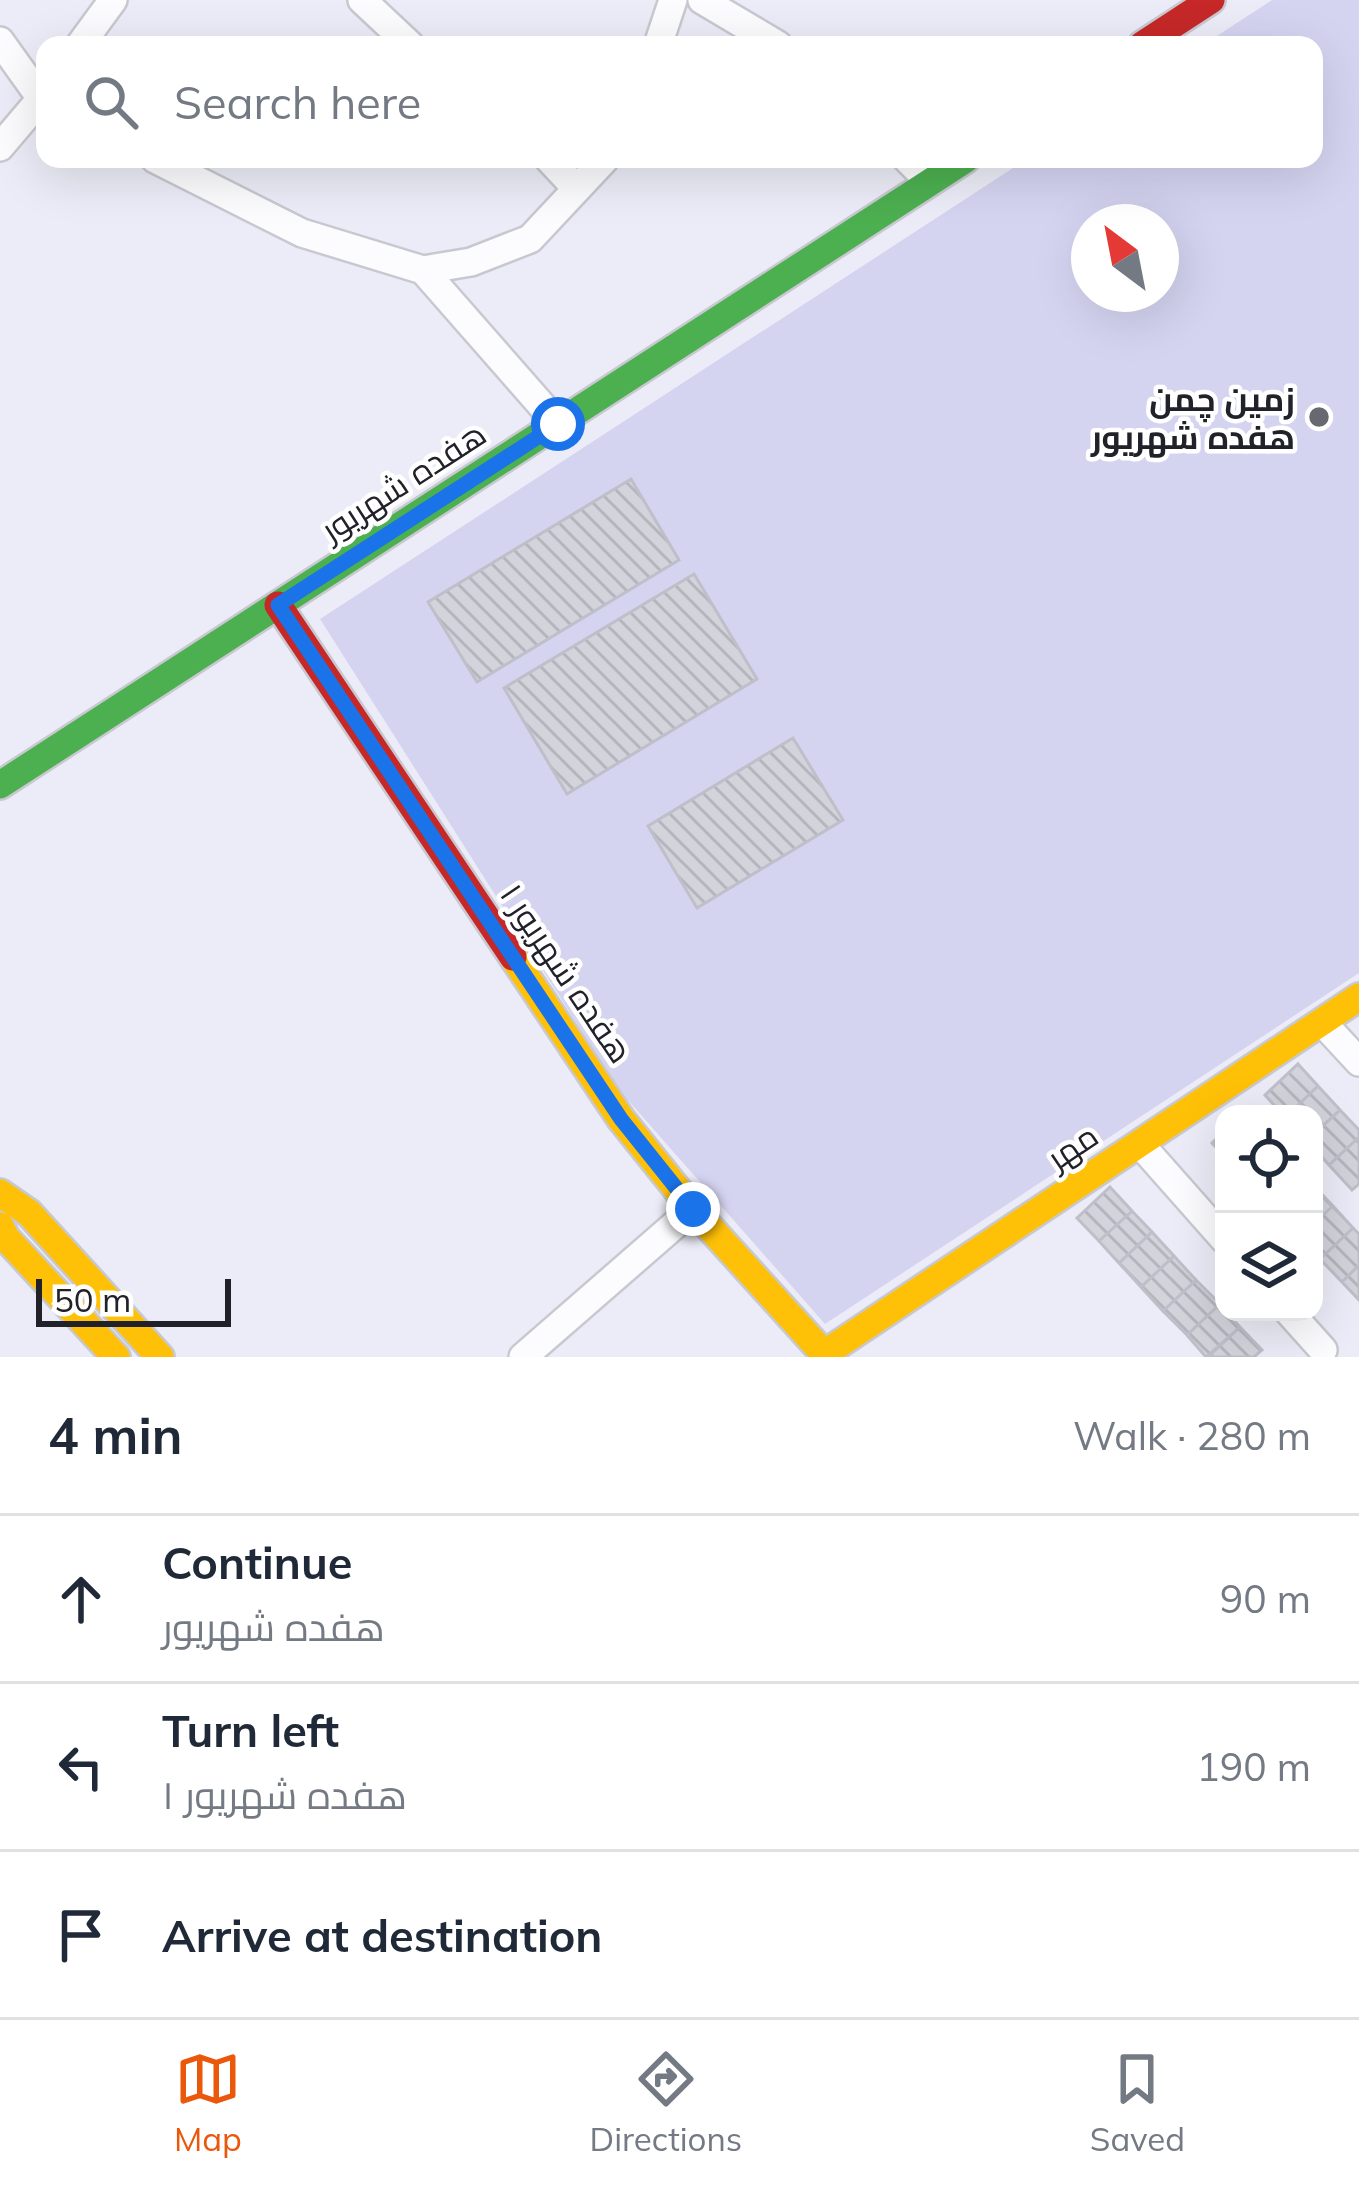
<!DOCTYPE html>
<html lang="en">
<head>
<meta charset="utf-8">
<style>
	:root { --surface:#fff; --page:#f2f2f3; --text:#1f2937; --muted:#747a83; --line:#e0e1e3; --accent:#ea580c }
	body { margin:0; font-family:Mulish,Cairo,sans-serif; background:var(--page); color:var(--text) }
	.controls { position:absolute; right:36px; bottom:36px; display:grid; overflow:hidden; border-radius:24px; box-shadow:0 12px 48px #0002 }
	.controls button { width:108px; height:108px; display:grid; place-items:center; padding:0; border:0; border-bottom:3px solid var(--line); background:var(--surface); color:var(--text); font:60px sans-serif }
	.compass { position:absolute; left:1071px; top:204px; width:108px; height:108px; border-radius:50%; background:var(--surface); box-shadow:0 12px 48px #0002; rotate:328deg }
	.scale { position:absolute; left:36px; bottom:30px; width:195px; box-sizing:border-box; padding-left:12px; border:6px solid #212129; border-top:0; font-size:33px; line-height:42px; white-space:nowrap; color:#212129; -webkit-text-stroke:9px #fff; paint-order:stroke }
	.stop { position:absolute; width:36px; height:36px; margin:-27px; border:9px solid #1a73e8; border-radius:50%; background:#fff }
	.stop.end { background:#1a73e8; border-color:#fff; box-shadow:0 3px 12px #0008 }
	.list { margin:0; padding:0; list-style:none }
	h2 { display:flex; justify-content:space-between; align-items:center; height:156px; margin:0; padding:0 48px; font-size:51px }
	h2 small { font-size:39px; font-weight:400; color:var(--muted) }
	.list li { display:grid; grid-template-columns:78px 1fr auto; gap:36px; align-items:center; box-sizing:border-box; height:168px; padding:0 48px; border-top:3px solid var(--line) }
	.list b { display:block; font-size:45px; white-space:nowrap }
	.list p { margin:0; font-size:39px; white-space:nowrap; color:var(--muted) }
	.list em { font-size:39px; font-style:normal; color:var(--muted) }
	.icon { flex:none; width:66px; height:66px; fill:none; stroke:currentColor; stroke-width:2; stroke-linecap:round; stroke-linejoin:round }
	.map { position:relative; flex:none; width:1359px; height:1357px; overflow:hidden }
	.search { position:absolute; background:var(--surface); box-shadow:0 12px 48px #0002; left:36px; right:36px; top:36px; height:132px; display:flex; align-items:center; gap:30px; box-sizing:border-box; padding:0 42px; border-radius:24px; color:var(--muted); font-size:45px }
	.sheet { height:660px; background:var(--surface) }
	nav { display:flex; justify-content:space-around; align-items:center; box-sizing:border-box; height:168px; border-top:3px solid var(--line); background:var(--surface); font-size:33px; color:var(--muted) }
	nav a { display:grid; justify-items:center; gap:6px }
	nav .on { color:var(--accent) }
	.map>svg:first-child { display:block }
</style>
</head>
<body>
<div class="map">
<svg width="1359" height="1357" viewBox="0 0 1359 1357">
	<defs>
		<pattern id="building-back-hatch" width="6" height="6" patternUnits="userSpaceOnUse" patternTransform="scale(3)"><rect width="6" height="6" fill="#d3d3dc"/><path d="M-1 5l2 2M0 0l6 6M5-1l2 2" fill="none" stroke="#b5b5bd"/></pattern>
	</defs>
	<rect width="100%" height="100%" fill="#ececf8"/>
	<path fill="#d4d4f1" fill-rule="evenodd" d="M 1272,0 L 1359,0 L 1359,973 L 825,1324 L 619,1090 L 320,619 L 1027,159 L 1314,159 L 1314,45 L 1203,45 ZM 1089,222 L 1161,222 L 1161,294 L 1089,294 Z"/>
	<path fill="url(#building-back-hatch)" stroke="#bfbfc9" stroke-width="3" d="M 631,479 L 679,560 L 477,682 L 428,602 Z
		M 694,574 L 757,679 L 567,794 L 504,688 Z
		M 793,738 L 843,820 L 697,908 L 648,826 Z
		M 1298,1064 L 1318,1086 L 1289,1114 L 1282,1114 L 1265,1095 Z
		M 1318,1086 L 1340,1110 L 1314,1134 L 1314,1114 L 1289,1114 Z
		M 1340,1110 L 1359,1130 L 1359,1137 L 1329,1165 L 1314,1148 L 1314,1134 Z
		M 1224,1131 L 1224,1156 L 1212,1143 Z
		M 1359,1137 L 1359,1184 L 1352,1190 L 1329,1165 Z
		M 1314,1186 L 1333,1206 L 1314,1223 Z
		M 1110,1187 L 1132,1211 L 1099,1241 L 1077,1218 Z
		M 1333,1206 L 1353,1228 L 1320,1259 L 1314,1252 L 1314,1223 Z
		M 1132,1211 L 1152,1232 L 1119,1263 L 1099,1241 Z
		M 1353,1228 L 1359,1234 L 1359,1265 L 1342,1282 L 1320,1259 Z
		M 1152,1232 L 1174,1256 L 1141,1287 L 1119,1263 Z
		M 1174,1256 L 1196,1280 L 1163,1311 L 1141,1287 Z
		M 1359,1265 L 1359,1300 L 1342,1282 Z
		M 1196,1280 L 1220,1304 L 1187,1335 L 1163,1311 Z
		M 1220,1304 L 1240,1327 L 1206,1357 L 1187,1335 Z
		M 1240,1327 L 1262,1350 L 1254,1357 L 1208,1357 Z"/>
	<g fill="none" stroke-linecap="round" stroke-linejoin="round">
		<g stroke="#c8c8d0" stroke-width="32">
			<path id="street" d="M 362,0 L 410,45
				M 702,0 L 778,45
				M 0,41 L 45,104
				M 80,45 L 113,0
				M 658,45 L 673,0
				M 0,147 L 45,94
				M 155,159 L 302,233 L 423,270 L 558,424
				M 549,159 L 577,189
				M 907,159 L 930,182
				M 423,270 L 471,262 L 530,239 L 605,159
				M 1322,1022 L 1359,1062
				M 1140,1144 L 1224,1239
				M 1289,1312 L 1323,1350
				M 523,1357 L 693,1209"/>
		</g>
		<g stroke="#c8c8d0" stroke-width="32">
			<path id="fast" d="M 0,785 L 966,159"/>
		</g>
		<g stroke="#c8c8d0" stroke-width="32">
			<path id="slow" d="M 513,957 L 621,1119 L 693,1209 L 827,1357
				M 0,1193 L 29,1213 L 160,1357
				M 0,1226 L 6,1238 L 116,1357
				M 824,1354 L 1359,997"/>
		</g>
		<g stroke="#c8c8d0" stroke-width="32">
			<path id="jam" d="M 1142,45 L 1211,0
				M 278,605 L 513,957"/>
		</g>
		<use href="#street" stroke="#fcfcfe" stroke-width="27"/>
		<use href="#fast" stroke="#4caf50" stroke-width="27"/>
		<use href="#slow" stroke="#ffc107" stroke-width="27"/>
		<use href="#jam" stroke="#c62828" stroke-width="27"/>
	</g>
	<g fill="none" stroke-linecap="round" stroke-linejoin="round">
		<path stroke="#1a73e8" stroke-width="15" d="M 558,424 L 278,605 L 621,1119 L 693,1209"/>
	</g>
	<circle fill="#686871" stroke="#fff" stroke-width="4.5" cx="1319" cy="417" r="12"/>
	<g text-anchor="middle" dominant-baseline="central" stroke-width="9" stroke-linejoin="round" paint-order="stroke">
		<g font-size="33" font-weight="bold" fill="#212129" stroke="#fff" text-anchor="end">
			<text x="1295" y="398">زمین چمن<tspan x="1295" dy="38">هفده شهریور</tspan></text>
		</g>
		<g font-size="33" fill="#212129" stroke="#fff">
			<text transform="translate(403 481) rotate(-33)">هفده شهریور</text>
			<text transform="translate(567 973) rotate(56)">هفده شهریور ۱</text>
			<text transform="translate(1072 1146) rotate(-34)">مهر</text>
		</g>
	</g>
</svg>
<div class="controls">
<button><svg class="icon" aria-label="locate" viewBox="0 0 24 24"><circle cx="12" cy="12" r="6"/><path d="M12 2v4M12 18v4M2 12h4M18 12h4"/></svg></button>
<button><svg class="icon" aria-label="layers" viewBox="0 0 24 24"><path d="M12 4l9 5-9 5-9-5zM3 14l9 5 9-5"/></svg></button>
</div>
<svg class="compass" viewBox="-18 -18 36 36"><path d="M0-13l5 13h-10z" fill="#e53935"/><path d="M0 13l5-13h-10z" fill="#747a83"/></svg>
<div class="scale">50 m</div>
<div class="stop" style="left:558px;top:424px"></div>
<div class="stop end" style="left:693px;top:1209px"></div>
<div class="search"><svg class="icon" aria-label="search" viewBox="0 0 24 24"><circle cx="10" cy="10" r="6"/><path d="M15 15l6 6"/></svg>Search here</div>
</div>
<section class="sheet">
<h2>4 min<small>Walk · 280 m</small></h2>
<ul class="list">
<li><svg class="icon" aria-label="ahead" viewBox="0 0 24 24"><path d="M12 20V5M6 11l6-6 6 6"/></svg><div><b>Continue</b><p>هفده شهریور</p></div><em>90 m</em></li>
<li><svg class="icon" aria-label="left" viewBox="0 0 24 24"><path d="M17 20v-9H6M10 6l-5 5 5 5"/></svg><div><b>Turn left</b><p>هفده شهریور ۱</p></div><em>190 m</em></li>
<li><svg class="icon" aria-label="arrive" viewBox="0 0 24 24"><path d="M6 21V4h12l-3 4 3 4H6"/></svg><div><b>Arrive at destination</b></div></li>
</ul>
</section>
<nav>
<a class="on"><svg class="icon" aria-label="map" viewBox="0 0 24 24"><path d="M3 6l6-2 6 2 6-2v14l-6 2-6-2-6 2zM9 4v14M15 6v14"/></svg>Map</a>
<a><svg class="icon" aria-label="directions" viewBox="0 0 24 24"><path d="M12 3l9 9-9 9-9-9zM9 14v-3h6M13 9l2 2-2 2"/></svg>Directions</a>
<a><svg class="icon" aria-label="saved" viewBox="0 0 24 24"><path d="M7 4h10v16l-5-4-5 4z"/></svg>Saved</a>
</nav>
</body>
</html>
